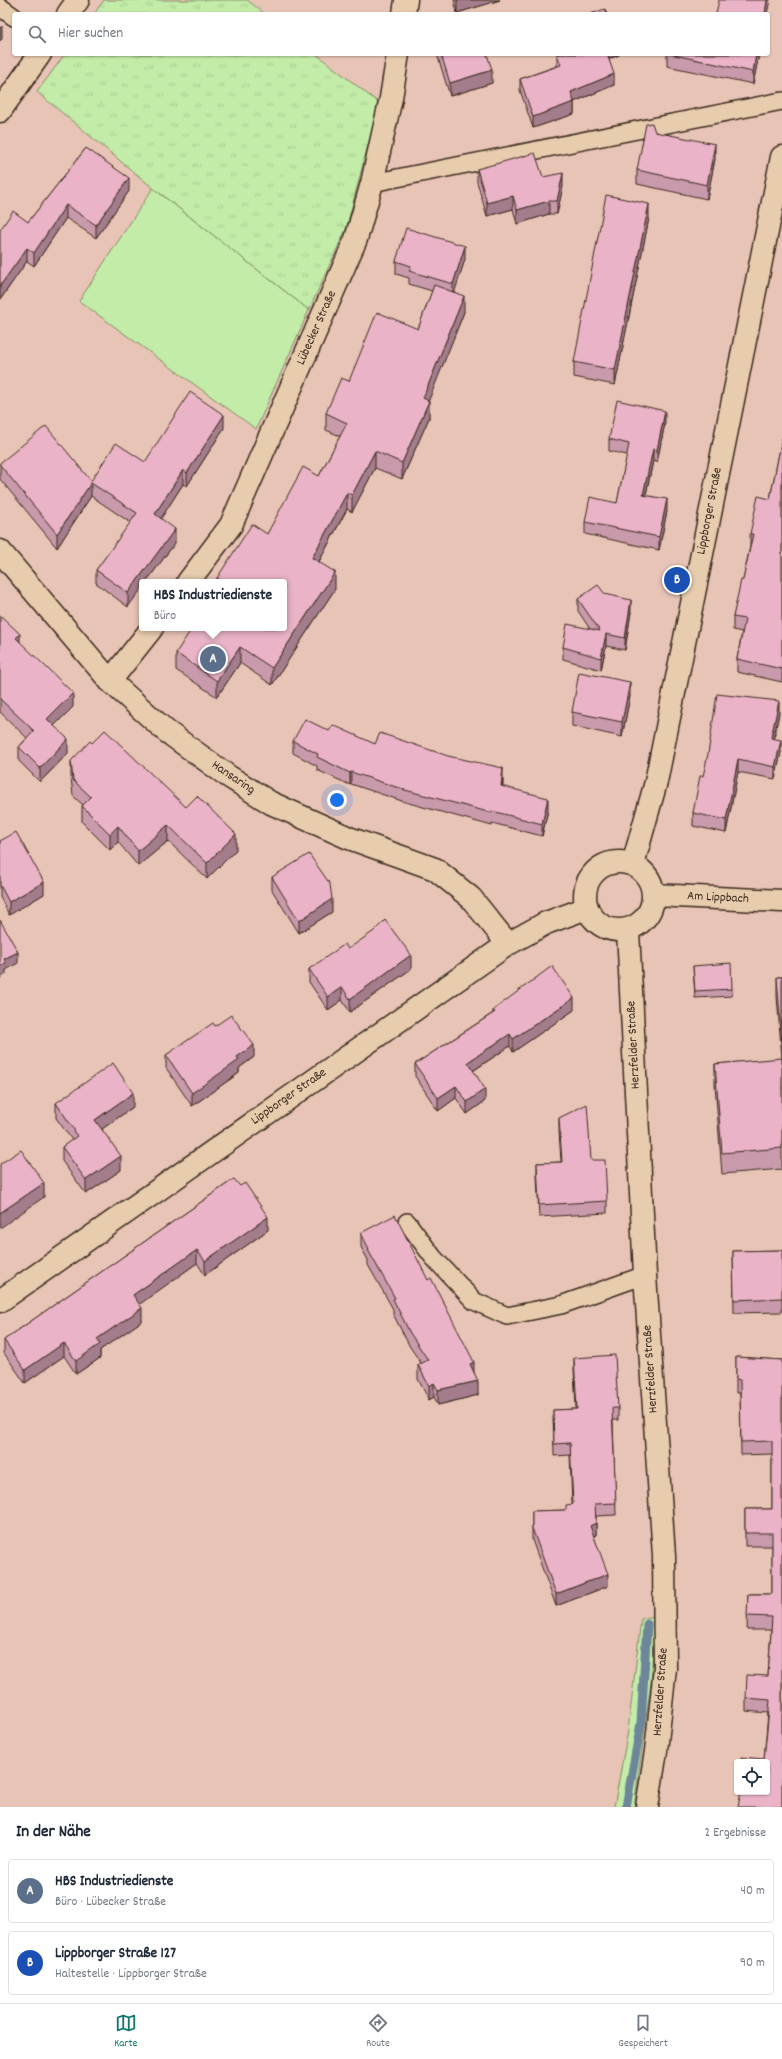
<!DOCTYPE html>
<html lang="de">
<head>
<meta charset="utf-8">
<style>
	:root { --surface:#fff; --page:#f2f2f3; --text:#1f2937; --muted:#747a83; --line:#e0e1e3; --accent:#0f766e }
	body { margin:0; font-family:Dekko,sans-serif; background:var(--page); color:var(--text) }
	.controls { position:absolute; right:12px; bottom:12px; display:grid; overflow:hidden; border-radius:4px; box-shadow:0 1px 3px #0004 }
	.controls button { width:36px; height:36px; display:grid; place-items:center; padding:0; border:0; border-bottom:1px solid var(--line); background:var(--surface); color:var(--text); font:20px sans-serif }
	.you { position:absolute; left:337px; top:800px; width:14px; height:14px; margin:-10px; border:3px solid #fff; border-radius:50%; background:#1a73e8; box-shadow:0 0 0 6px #1a73e833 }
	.badge { display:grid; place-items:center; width:26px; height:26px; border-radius:50%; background:var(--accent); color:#fff; font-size:13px; font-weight:700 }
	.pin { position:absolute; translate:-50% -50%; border:2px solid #fff; box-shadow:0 1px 4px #0006 }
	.popup { position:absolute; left:139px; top:579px; width:148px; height:52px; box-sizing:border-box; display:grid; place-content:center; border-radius:4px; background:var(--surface); filter:drop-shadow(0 1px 3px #0005); font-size:13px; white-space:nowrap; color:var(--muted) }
	.popup b { font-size:15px; color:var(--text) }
	.popup::after { content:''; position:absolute; left:50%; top:100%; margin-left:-8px; border:8px solid transparent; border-top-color:var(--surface) }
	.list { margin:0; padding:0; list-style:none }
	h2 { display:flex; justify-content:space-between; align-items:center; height:52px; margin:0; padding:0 16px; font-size:17px }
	h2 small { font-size:13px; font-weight:400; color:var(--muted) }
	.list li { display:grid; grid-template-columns:26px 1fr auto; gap:12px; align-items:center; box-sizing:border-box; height:64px; margin:0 8px 8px; padding:0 8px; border:1px solid var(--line); border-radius:4px }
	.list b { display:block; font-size:15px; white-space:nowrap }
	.list p { margin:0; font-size:13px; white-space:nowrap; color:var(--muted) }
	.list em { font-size:13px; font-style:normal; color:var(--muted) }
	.icon { flex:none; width:22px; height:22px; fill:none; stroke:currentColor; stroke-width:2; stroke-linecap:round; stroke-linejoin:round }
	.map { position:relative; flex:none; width:782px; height:1807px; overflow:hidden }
	.search { position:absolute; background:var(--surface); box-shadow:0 1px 3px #0004; left:12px; right:12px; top:12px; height:44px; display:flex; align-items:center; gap:10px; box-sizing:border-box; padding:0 14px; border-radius:4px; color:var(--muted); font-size:15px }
	.sheet { height:196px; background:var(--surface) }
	nav { display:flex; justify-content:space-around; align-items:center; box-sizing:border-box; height:56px; border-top:1px solid var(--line); background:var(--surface); font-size:11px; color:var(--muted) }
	nav a { display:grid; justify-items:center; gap:2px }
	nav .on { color:var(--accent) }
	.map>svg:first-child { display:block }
</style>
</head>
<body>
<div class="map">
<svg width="782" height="1807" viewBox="0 0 782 1807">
	<defs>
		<pattern id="park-tufts" width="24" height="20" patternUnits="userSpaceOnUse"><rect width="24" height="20" fill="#c3eca8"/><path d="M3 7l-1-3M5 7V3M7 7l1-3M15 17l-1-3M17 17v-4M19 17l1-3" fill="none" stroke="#a8cb90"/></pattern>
	</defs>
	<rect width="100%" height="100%" fill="#e8c4b6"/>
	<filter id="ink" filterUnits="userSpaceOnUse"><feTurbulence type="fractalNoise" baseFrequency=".025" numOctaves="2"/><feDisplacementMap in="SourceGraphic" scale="8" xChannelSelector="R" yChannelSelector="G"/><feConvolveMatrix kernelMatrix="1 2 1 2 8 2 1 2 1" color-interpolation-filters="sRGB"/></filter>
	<g filter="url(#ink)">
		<path fill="#c3eca8" stroke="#7f8b63" d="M 153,188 L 309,310 L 256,429 L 79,301 Z
			M 655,1616 L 651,1682 L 634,1807 L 614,1807 L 628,1731 L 641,1619 Z"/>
		<path fill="url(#park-tufts)" stroke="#7f8b63" d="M 104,0 L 247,0 L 265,14 L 94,14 Z
			M 65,54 L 316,54 L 379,103 L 346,229 L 309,310 L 153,188 L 37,92 Z"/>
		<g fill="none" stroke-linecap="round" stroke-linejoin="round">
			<path stroke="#6d869a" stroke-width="9" d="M 626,1807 L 641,1723 L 647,1624"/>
			<g stroke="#3b2a1e" stroke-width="20">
				<path id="service" d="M 0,7 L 14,17
					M 372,183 L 782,101
					M 407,1222 L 433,1257 L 474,1301 L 507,1316 L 561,1305 L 645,1275"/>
			</g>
			<g stroke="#3b2a1e" stroke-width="25">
				<path id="minor" d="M 68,14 L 78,0
					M 404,14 L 406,0
					M 0,111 L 40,54
					M 188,582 L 231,525 L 356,239 L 372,183 L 391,98 L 398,54
					M 110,681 L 152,628
					M 654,895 L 782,901"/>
			</g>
			<g stroke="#3b2a1e" stroke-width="25">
				<path id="tertiary" d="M 0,551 L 110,681 L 166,731 L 228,776 L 271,803 L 349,838 L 435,869 L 471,898 L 508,944
					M 0,1301 L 508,944 L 546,923 L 587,908"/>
			</g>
			<g stroke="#3b2a1e" stroke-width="25">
				<path id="secondary" d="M585 896a34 34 0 1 1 68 0a34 34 0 1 1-68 0Z
					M 633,864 L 656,782 L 782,157
					M 628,930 L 645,1275 L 664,1556 L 665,1668 L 656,1751 L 647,1807"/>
			</g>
			<use href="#service" stroke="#e7ccae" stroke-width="17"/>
			<use href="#minor" stroke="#e7ccae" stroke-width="22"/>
			<use href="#tertiary" stroke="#e7ccae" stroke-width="22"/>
			<use href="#secondary" stroke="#e7ccae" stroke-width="22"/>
		</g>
		<path fill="#c99aac" stroke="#3b2a1e" d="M 454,0 L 500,0 L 457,13 Z
			M 437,54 L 487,54 L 492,83 L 450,96 Z
			M 557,54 L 619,54 L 619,55 L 609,59 L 614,85 L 574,102 L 574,114 L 533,128 L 520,90 L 520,79 L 557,66 Z
			M 667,54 L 759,54 L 753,84 L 667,66 Z
			M 655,132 L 715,159 L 707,199 L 637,184 L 637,170 Z
			M 86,148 L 129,191 L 96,238 L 66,218 L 34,266 L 27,261 L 0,300 L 0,230 L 28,222 Z
			M 477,169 L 543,177 L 563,186 L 557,214 L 549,214 L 517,224 L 513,209 L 487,216 L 477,182 Z
			M 649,218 L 615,385 L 574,377 L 574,362 Z
			M 465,259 L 454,292 L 464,312 L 428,401 L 429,418 L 402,479 L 375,468 L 352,512 L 347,509 L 319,562 L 335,589 L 272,685 L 240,663 L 217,697 L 176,670 L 176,653 L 284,582 L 217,582 L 217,578 L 267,534 L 319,476 L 340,436 L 326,430 L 326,413 L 349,381 L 418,329 L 432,291 L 409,284 L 409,278 L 396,274 L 396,261 Z
			M 665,423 L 657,462 L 653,461 L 646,495 L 667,511 L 659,550 L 585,534 L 585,522 L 617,503 L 627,455 L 609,451 L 609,439 Z
			M 224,428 L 187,486 L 183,484 L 161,518 L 175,543 L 146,582 L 142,582 L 128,607 L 96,583 L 96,570 L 131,523 L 91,496 L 57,548 L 0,479 L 0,463 L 91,481 L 145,462 Z
			M 782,438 L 782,682 L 737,672 L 737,659 L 742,632 L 733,630 L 733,617 L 743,580 L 750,546 L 750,534 L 770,499 Z
			M 605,594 L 631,612 L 625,650 L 606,646 L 601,670 L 563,659 L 563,647 L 590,629 L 578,611 L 578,599 Z
			M 0,615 L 20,643 L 73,707 L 54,726 L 68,753 L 40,782 L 19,761 L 19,747 L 27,738 L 0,712 Z
			M 630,696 L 622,737 L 572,726 L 572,712 Z
			M 779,713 L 774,738 L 781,752 L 775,779 L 738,772 L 726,833 L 693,826 L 693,813 L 703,776 Z
			M 329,731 L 503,780 L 503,787 L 548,810 L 542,836 L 492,823 L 492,826 L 405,802 L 351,784 L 350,785 L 317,770 L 317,766 L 293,753 L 293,741 Z
			M 92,743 L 186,807 L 236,850 L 207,879 L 168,841 L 138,866 L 118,842 L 110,850 L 82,822 L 82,806 L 83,805 L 73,796 L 71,777 L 71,761 Z
			M 0,841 L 44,894 L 9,915 L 0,897 Z
			M 272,877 L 332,912 L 299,933 L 272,890 Z
			M 348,949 L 411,969 L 350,1012 L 342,1000 L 328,1010 L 309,982 L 309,969 Z
			M 693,966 L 732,989 L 732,996 L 695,998 Z
			M 777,977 L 782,977 L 782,1169 L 722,1174 L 715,1084 L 715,1064 L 782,1059 L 777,997 Z
			M 493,1010 L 574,1010 L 513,1052 L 510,1046 L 473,1071 L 485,1101 L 467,1114 L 456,1098 L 438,1111 L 415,1076 L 415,1064 L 493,1013 Z
			M 215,1026 L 254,1057 L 239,1068 L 239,1073 L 192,1106 L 166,1068 L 166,1055 Z
			M 56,1103 L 133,1107 L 102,1129 L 121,1170 L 86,1194 L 62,1161 L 62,1147 L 72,1140 L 56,1118 Z
			M 559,1118 L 607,1201 L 607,1213 L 539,1217 L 537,1176 L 537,1163 L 561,1162 L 559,1131 Z
			M 234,1179 L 268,1230 L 205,1275 L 197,1263 L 139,1304 L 142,1321 L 100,1350 L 100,1358 L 76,1374 L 64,1356 L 25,1383 L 4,1353 L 4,1340 Z
			M 361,1233 L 474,1372 L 478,1395 L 438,1405 L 434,1397 L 429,1400 L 418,1379 L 418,1365 L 421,1363 L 410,1347 L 393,1314 L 393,1309 L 368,1265 L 368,1260 L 361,1247 Z
			M 782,1250 L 782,1312 L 734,1313 L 733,1251 Z
			M 736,1357 L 782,1360 L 782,1807 L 740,1793 L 740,1792 L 767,1792 L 764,1759 L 768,1713 L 746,1711 L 746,1698 L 768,1676 L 771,1630 L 747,1630 L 748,1594 L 772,1594 L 772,1546 L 745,1546 L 745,1509 L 772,1509 L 772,1454 L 741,1455 L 740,1393 L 736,1393 Z
			M 574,1358 L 618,1408 L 618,1420 L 613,1420 L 616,1515 L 596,1516 L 596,1535 L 594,1536 L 608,1586 L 556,1606 L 532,1540 L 532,1511 L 566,1510 L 572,1504 L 570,1455 L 554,1456 L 553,1410 L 576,1409 L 574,1370 Z"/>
		<path fill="#a47d8c" stroke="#3b2a1e" d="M 457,0 L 500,0 L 457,13 Z
			M 767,0 L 770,0 L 767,14 L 765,14 Z
			M 2,26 L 2,39 L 0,41 L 0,28 Z
			M 605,54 L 619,54 L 619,55 L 605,60 Z
			M 756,54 L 759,54 L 753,84 L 753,72 Z
			M 492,70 L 492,83 L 450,96 L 450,83 Z
			M 614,74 L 614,85 L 571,103 L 571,92 Z
			M 574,102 L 574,114 L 533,128 L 533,117 Z
			M 715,144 L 715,159 L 707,199 L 707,185 Z
			M 563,173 L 563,186 L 557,214 L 557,201 Z
			M 129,178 L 129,191 L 96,238 L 96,225 Z
			M 513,196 L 513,209 L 487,216 L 487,203 Z
			M 549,201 L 549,214 L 517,224 L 517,210 Z
			M 649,204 L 649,218 L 615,385 L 615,370 Z
			M 66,205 L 66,218 L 34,266 L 34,253 Z
			M 465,246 L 465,259 L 453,297 L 453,284 Z
			M 27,248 L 27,261 L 0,300 L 0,286 Z
			M 464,296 L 464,312 L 423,415 L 423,398 Z
			M 429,401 L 429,418 L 402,479 L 402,463 Z
			M 665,411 L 665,423 L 657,462 L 657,450 Z
			M 224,415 L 224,428 L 187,486 L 187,473 Z
			M 653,449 L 653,461 L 643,507 L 643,495 Z
			M 375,451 L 375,468 L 352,512 L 352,495 Z
			M 183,470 L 183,484 L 155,528 L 155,514 Z
			M 91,483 L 91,496 L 57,548 L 57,534 Z
			M 347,493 L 347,509 L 312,574 L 312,558 Z
			M 667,499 L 667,511 L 659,550 L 659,537 Z
			M 175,529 L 175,543 L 146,582 L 142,582 L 142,588 L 128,607 L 128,593 Z
			M 335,572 L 335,589 L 272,685 L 272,668 Z
			M 631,600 L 631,612 L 625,650 L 625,638 Z
			M 20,634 L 20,648 L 16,638 Z
			M 606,634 L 606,646 L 601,670 L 601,658 Z
			M 240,647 L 240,663 L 217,697 L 217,681 Z
			M 630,682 L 630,696 L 622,737 L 622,722 Z
			M 73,693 L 73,707 L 47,733 L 47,719 Z
			M 779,701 L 779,713 L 771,750 L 771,738 Z
			M 68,739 L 68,753 L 40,782 L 40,768 Z
			M 781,740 L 781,752 L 775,779 L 775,767 Z
			M 738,759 L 738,772 L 726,833 L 726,820 Z
			M 503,768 L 503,780 L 501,799 L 501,786 Z
			M 351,772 L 351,784 L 350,785 L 350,773 Z
			M 548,798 L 548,810 L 542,836 L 542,824 Z
			M 168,825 L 168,841 L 138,866 L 138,851 Z
			M 118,826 L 118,842 L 110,850 L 110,834 Z
			M 236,834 L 236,850 L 207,879 L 207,863 Z
			M 44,882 L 44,894 L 9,915 L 9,902 Z
			M 332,899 L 332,912 L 299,933 L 299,921 Z
			M 18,952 L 18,963 L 6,970 L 6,974 L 0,978 L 0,966 L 4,959 Z
			M 411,955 L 411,969 L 350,1012 L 350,999 Z
			M 342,987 L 342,1000 L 328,1010 L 328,997 Z
			M 574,998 L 574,1010 L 513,1052 L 513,1039 Z
			M 510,1034 L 510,1046 L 468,1074 L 468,1062 Z
			M 254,1045 L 254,1057 L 239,1068 L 239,1073 L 192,1106 L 192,1093 L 237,1057 Z
			M 456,1086 L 456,1098 L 438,1111 L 438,1098 Z
			M 485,1089 L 485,1101 L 467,1114 L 467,1102 Z
			M 133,1093 L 133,1107 L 95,1134 L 95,1120 Z
			M 121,1156 L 121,1170 L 86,1194 L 86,1180 Z
			M 44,1183 L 44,1197 L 0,1228 L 0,1213 Z
			M 268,1217 L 268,1230 L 205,1275 L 205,1261 Z
			M 197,1250 L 197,1263 L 133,1309 L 133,1295 Z
			M 142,1308 L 142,1321 L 100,1350 L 100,1358 L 76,1374 L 76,1361 L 97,1339 Z
			M 64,1343 L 64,1356 L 25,1383 L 25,1370 Z
			M 474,1362 L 474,1377 L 470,1364 Z
			M 478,1381 L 478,1395 L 438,1405 L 438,1390 Z
			M 434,1383 L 434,1397 L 429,1400 L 429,1386 Z
			M 596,1523 L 596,1535 L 590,1538 L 590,1526 Z
			M 608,1574 L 608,1586 L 556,1606 L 556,1594 Z"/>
		<path fill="#eab3c8" stroke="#3b2a1e" d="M 719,0 L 767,0 L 765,14 L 716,14 Z
			M 605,9 L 607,14 L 590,14 Z
			M 441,54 L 487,54 L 492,70 L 450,83 Z
			M 557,54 L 607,54 L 614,74 L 571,92 L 574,102 L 533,117 L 520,79 L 561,65 Z
			M 670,54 L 756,54 L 753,72 Z
			M 652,123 L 655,132 L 715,144 L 707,185 L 637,170 L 646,124 Z
			M 86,148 L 129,178 L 96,225 L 66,205 L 34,253 L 27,248 L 0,286 L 0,230 L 13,211 L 28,222 Z
			M 535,153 L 543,177 L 563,173 L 557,201 L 549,201 L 517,210 L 513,196 L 487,203 L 477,169 Z
			M 606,195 L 649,204 L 615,370 L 574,362 Z
			M 406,228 L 465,246 L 453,284 L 409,271 L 411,266 L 396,261 Z
			M 434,285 L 464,296 L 423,398 L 429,401 L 402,463 L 375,451 L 352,495 L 347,493 L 312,558 L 335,572 L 272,668 L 240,647 L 217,681 L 176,653 L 192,628 L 284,628 L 284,582 L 222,582 L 222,581 L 217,578 L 252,524 L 267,534 L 303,467 L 319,476 L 347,423 L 326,413 L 341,378 L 349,381 L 377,312 L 418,329 Z
			M 190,392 L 224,415 L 187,473 L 183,470 L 155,514 L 175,529 L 128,593 L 96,570 L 137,513 L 91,483 L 57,534 L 0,465 L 0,463 L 46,426 L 91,481 L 116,443 L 145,462 Z
			M 617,400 L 665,411 L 657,450 L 653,449 L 643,495 L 667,499 L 659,537 L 585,522 L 590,497 L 617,503 L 629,444 L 609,439 Z
			M 782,438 L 782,669 L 737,659 L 745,619 L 733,617 L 741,580 L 743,580 L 753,534 L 750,534 L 758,496 L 770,499 Z
			M 598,585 L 605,594 L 631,600 L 625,638 L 606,634 L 601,658 L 563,647 L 567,624 L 600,631 L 578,599 Z
			M 0,615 L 20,634 L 16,638 L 73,693 L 47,719 L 68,739 L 40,768 L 19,747 L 34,731 L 0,699 Z
			M 579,672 L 630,682 L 622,722 L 572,712 Z
			M 717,694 L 779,701 L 771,738 L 781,740 L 775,767 L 738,759 L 726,820 L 693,813 L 700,776 L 703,776 L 708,754 Z
			M 305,719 L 329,731 L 333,725 L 375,744 L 380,733 L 448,756 L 503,768 L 501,786 L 548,798 L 542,824 L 492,811 L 492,813 L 405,790 L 351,772 L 350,773 L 317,757 L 318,754 L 293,741 Z
			M 105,730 L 186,807 L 197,796 L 236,834 L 207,863 L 168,825 L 138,851 L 118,826 L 110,834 L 82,806 L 91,797 L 73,780 L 71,761 L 90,741 L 92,743 Z
			M 16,832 L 44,882 L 9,902 L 0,885 L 0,841 Z
			M 309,854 L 330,884 L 332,899 L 299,921 L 272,877 Z
			M 0,920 L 18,952 L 4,959 L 6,963 L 0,966 Z
			M 385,920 L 411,955 L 350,999 L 342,987 L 328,997 L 309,969 L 345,944 L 348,949 L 374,931 Z
			M 731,963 L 732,989 L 695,991 L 693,966 Z
			M 552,966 L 574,998 L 513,1039 L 510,1034 L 468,1062 L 485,1089 L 467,1102 L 456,1086 L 438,1098 L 415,1064 L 495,1012 L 493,1010 Z
			M 777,977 L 782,977 L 782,1043 Z
			M 231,1015 L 254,1045 L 237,1057 L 239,1060 L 192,1093 L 166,1055 L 213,1023 L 215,1026 Z
			M 782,1058 L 782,1148 L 722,1153 L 715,1064 Z
			M 113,1063 L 133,1093 L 95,1120 L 121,1156 L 86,1180 L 62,1147 L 77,1136 L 74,1132 L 75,1131 L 56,1103 Z
			M 587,1104 L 591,1160 L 605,1160 L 607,1201 L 539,1205 L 537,1163 L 562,1162 L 559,1118 Z
			M 21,1150 L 44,1183 L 0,1213 L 0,1164 Z
			M 234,1179 L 240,1186 L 245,1183 L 268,1217 L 205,1261 L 197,1250 L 133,1295 L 142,1308 L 97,1339 L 100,1344 L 76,1361 L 64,1343 L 25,1370 L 4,1340 Z
			M 395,1215 L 428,1280 L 431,1278 L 474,1362 L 470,1364 L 478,1381 L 438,1390 L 434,1383 L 429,1386 L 418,1365 L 428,1360 L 410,1333 L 393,1299 L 395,1298 L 368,1250 L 369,1249 L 361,1233 Z
			M 782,1250 L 782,1298 L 734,1300 L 733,1251 Z
			M 615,1355 L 618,1408 L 612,1408 L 616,1503 L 595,1504 L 596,1523 L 590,1526 L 608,1574 L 556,1594 L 532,1528 L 532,1511 L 566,1510 L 566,1505 L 573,1504 L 570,1443 L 554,1444 L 553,1410 L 577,1409 L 574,1358 Z
			M 736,1357 L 782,1360 L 782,1807 L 738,1807 L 741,1792 L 767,1792 L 767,1762 L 742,1762 L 742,1757 L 764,1759 L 770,1700 L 746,1698 L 747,1675 L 768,1676 L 772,1617 L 747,1616 L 748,1594 L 772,1594 L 772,1533 L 745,1533 L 745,1509 L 772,1509 L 772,1441 L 741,1442 L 740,1380 L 736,1379 Z"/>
	</g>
	<g text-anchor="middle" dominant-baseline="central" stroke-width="3.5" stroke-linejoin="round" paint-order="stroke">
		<g font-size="13" fill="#3b2a1e" stroke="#e7ccae">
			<text transform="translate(317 328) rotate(-66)">Lübecker Straße</text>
			<text transform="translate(710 511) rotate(-79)">Lippborger Straße</text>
			<text transform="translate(233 778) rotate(34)">Hansaring</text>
			<text transform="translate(718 898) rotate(3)">Am Lippbach</text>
			<text transform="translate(634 1045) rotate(-93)">Herzfelder Straße</text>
			<text transform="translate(289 1097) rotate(-35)">Lippborger Straße</text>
			<text transform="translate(651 1369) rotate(-94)">Herzfelder Straße</text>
			<text transform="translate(661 1692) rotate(-86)">Herzfelder Straße</text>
		</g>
	</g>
</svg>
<div class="controls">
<button><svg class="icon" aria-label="locate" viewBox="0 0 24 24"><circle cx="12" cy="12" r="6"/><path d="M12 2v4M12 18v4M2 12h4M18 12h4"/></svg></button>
</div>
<div class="you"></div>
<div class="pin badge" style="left:213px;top:659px;background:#5c6f8a">A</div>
<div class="popup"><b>HBS Industriedienste</b>Büro</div>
<div class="pin badge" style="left:677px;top:580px;background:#1a4fb4">B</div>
<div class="search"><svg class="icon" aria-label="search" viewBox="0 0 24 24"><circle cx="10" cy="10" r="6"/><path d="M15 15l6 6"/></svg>Hier suchen</div>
</div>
<section class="sheet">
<h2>In der Nähe<small>2 Ergebnisse</small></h2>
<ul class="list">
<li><span class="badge" style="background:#5c6f8a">A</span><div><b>HBS Industriedienste</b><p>Büro · Lübecker Straße</p></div><em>40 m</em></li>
<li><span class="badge" style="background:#1a4fb4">B</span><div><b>Lippborger Straße 127</b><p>Haltestelle · Lippborger Straße</p></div><em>90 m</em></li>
</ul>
</section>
<nav>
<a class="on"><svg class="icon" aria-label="map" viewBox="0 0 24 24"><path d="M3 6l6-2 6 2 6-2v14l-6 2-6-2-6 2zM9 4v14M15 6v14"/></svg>Karte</a>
<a><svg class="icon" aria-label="directions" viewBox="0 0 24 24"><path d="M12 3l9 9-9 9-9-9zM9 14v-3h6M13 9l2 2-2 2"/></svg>Route</a>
<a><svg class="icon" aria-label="saved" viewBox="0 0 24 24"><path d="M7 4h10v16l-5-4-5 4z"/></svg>Gespeichert</a>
</nav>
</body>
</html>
